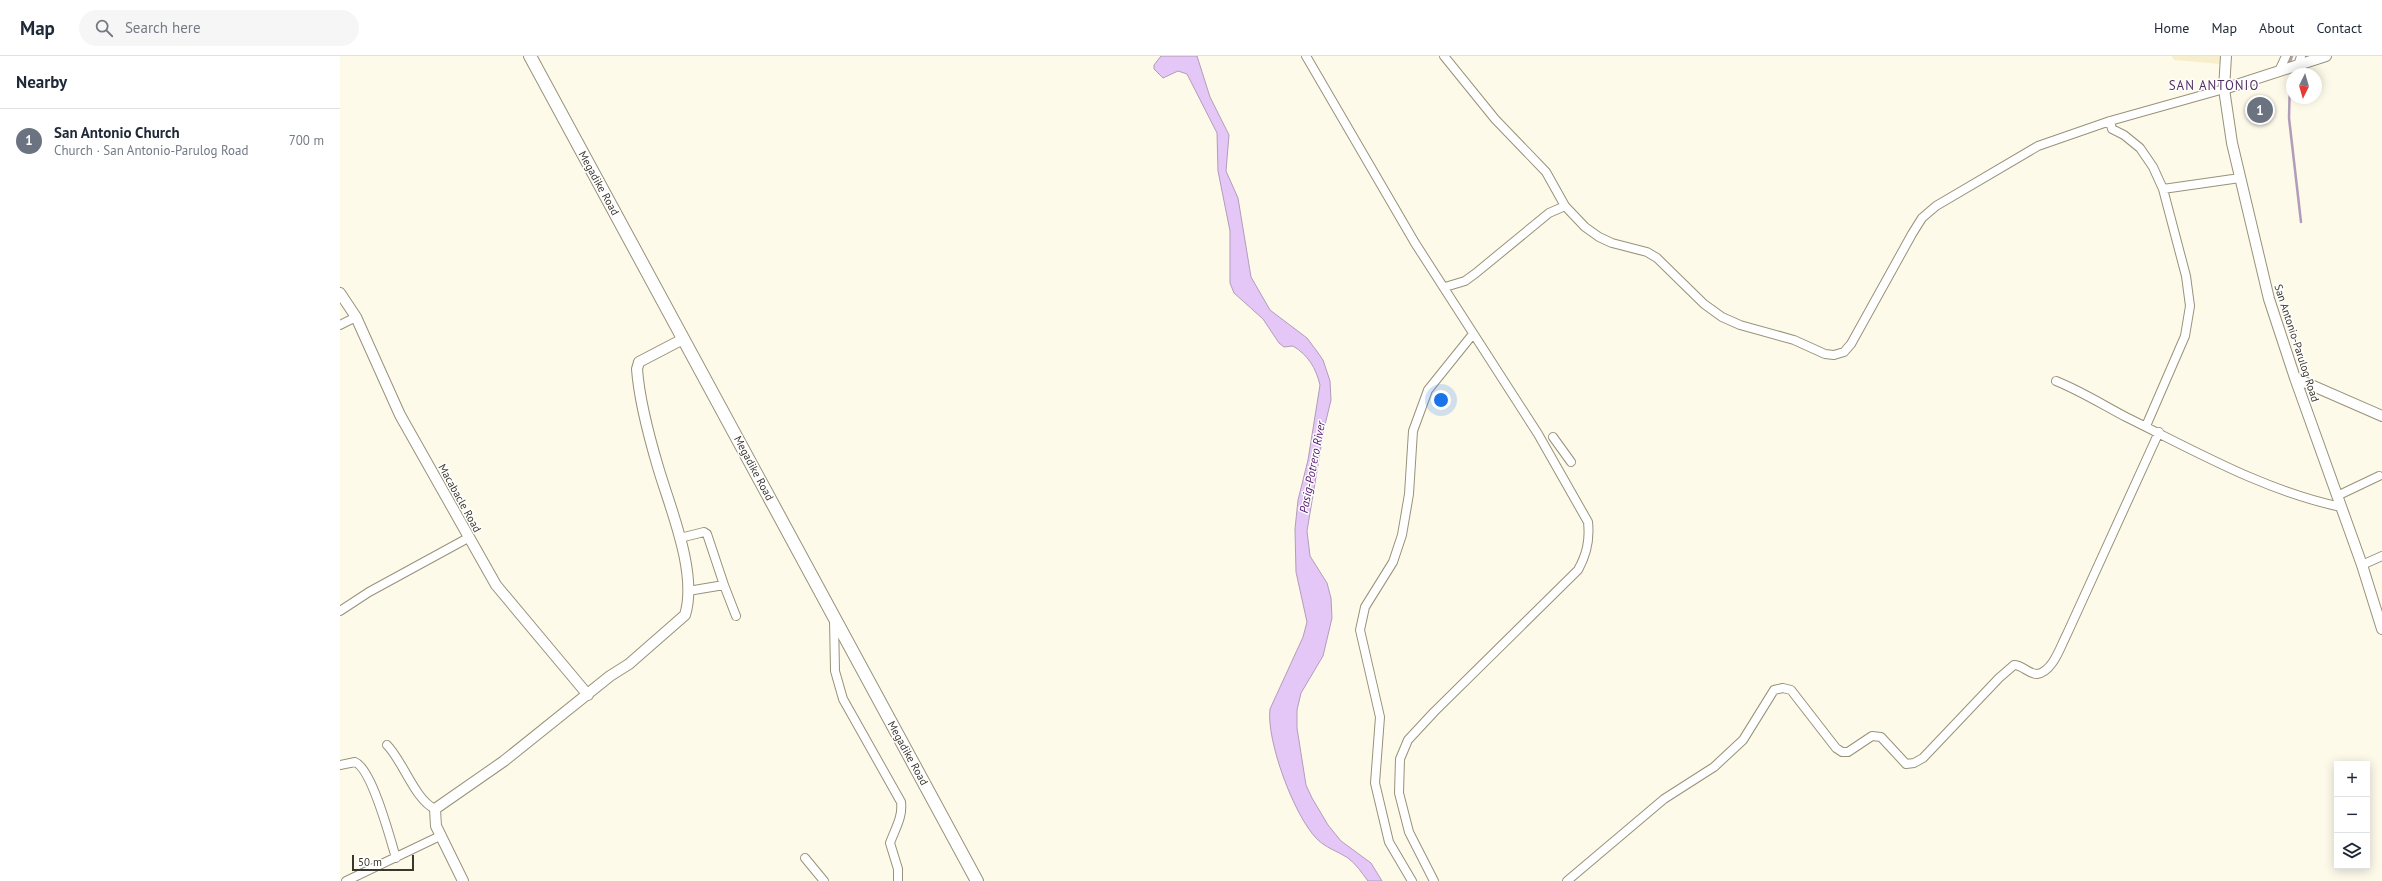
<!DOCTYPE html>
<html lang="en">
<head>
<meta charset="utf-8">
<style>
	:root { --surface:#fff; --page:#f6f6f7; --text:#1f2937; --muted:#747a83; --line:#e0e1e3; --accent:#111827 }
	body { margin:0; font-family:"PT Sans",sans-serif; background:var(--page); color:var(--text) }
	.controls { position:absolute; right:12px; bottom:12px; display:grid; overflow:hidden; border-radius:0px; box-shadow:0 2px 10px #0003 }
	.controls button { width:36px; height:36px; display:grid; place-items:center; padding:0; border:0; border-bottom:1px solid var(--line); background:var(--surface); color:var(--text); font:20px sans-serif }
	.compass { position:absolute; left:1946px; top:12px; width:36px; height:36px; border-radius:50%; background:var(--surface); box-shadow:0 2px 10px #0003; rotate:185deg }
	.scale { position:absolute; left:12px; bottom:10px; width:62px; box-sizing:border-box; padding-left:4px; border:2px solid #3a372d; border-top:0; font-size:11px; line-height:14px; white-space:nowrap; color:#3a372d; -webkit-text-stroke:3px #fff; paint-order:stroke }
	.you { position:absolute; left:1101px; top:344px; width:14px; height:14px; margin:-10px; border:3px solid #fff; border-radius:50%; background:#1a73e8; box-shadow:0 0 0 6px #1a73e833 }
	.badge { display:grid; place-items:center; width:26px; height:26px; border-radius:50%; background:var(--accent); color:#fff; font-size:13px; font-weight:700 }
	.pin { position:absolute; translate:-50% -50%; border:2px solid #fff; box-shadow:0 1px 4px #0006 }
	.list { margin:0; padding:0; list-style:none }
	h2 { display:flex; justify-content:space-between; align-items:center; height:52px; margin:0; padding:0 16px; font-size:17px }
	h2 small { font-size:13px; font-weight:400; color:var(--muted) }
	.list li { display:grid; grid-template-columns:26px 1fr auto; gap:12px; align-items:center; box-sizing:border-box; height:64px; padding:0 16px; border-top:1px solid var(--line) }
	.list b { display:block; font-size:15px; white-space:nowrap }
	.list p { margin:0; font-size:13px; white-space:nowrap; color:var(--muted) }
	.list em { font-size:13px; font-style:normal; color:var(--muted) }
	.icon { flex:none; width:22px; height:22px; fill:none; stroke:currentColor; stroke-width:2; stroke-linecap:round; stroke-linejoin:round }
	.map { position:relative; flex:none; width:2042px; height:825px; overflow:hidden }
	header { display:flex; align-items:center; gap:24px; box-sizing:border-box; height:56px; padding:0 20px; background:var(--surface); border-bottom:1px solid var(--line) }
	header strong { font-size:19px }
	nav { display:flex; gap:22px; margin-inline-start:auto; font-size:14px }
	.search { width:280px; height:36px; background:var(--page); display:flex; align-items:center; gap:10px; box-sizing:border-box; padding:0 14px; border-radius:22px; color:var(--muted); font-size:15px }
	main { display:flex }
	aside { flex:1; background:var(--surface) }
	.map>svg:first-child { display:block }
</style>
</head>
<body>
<header>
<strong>Map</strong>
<div class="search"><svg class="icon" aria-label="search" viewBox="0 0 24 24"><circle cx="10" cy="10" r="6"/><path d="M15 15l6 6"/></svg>Search here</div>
<nav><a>Home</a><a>Map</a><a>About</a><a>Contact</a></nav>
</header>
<main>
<aside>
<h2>Nearby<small></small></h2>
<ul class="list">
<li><span class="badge" style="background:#6b7280">1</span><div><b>San Antonio Church</b><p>Church · San Antonio-Parulog Road</p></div><em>700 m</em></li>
</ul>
</aside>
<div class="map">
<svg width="2042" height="825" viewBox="0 0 2042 825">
	<rect width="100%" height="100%" fill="#fefaea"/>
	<path fill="#f7eecb" d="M 1832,0 L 1881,0 L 1880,8 L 1834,4 Z"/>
	<path fill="#e4c7f6" stroke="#b19cba" d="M 821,0 L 857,0 L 870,41 L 889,79 L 886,115 L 898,142 L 911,221 L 930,254 L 967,282 L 976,294 L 983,304 L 990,325 L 991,344 L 984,373 L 967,475 L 970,500 L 987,527 L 991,542 L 992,562 L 983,600 L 961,637 L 957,654 L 957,672 L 966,729 L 972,742 L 988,769 L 1001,785 L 1031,807 L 1042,825 L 1028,825 C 1022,817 1016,808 1008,802 C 997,795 986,792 977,783 C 954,760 926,684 930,653 L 963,581 L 967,566 L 956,516 L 955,473 L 958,444 L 968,404 L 980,329 C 976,312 968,299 953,290 L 944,291 L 939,287 L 923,263 L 894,237 L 890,227 L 890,175 L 878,115 L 877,77 L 847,18 L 838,15 L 823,22 L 814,13 L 814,9 Z"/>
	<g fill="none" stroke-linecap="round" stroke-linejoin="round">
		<path stroke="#b19cba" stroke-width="2.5" d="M 1950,6 L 1952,0
			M 1950,22 L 1949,62 L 1961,166"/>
		<g stroke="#989279" stroke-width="10">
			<path id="minor" d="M 966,0 L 1075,187 L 1198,378 L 1248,466 C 1250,484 1247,498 1238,514 L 1094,656 L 1068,684 L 1060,703 L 1059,737 L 1069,776 L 1094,825
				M 1104,0 L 1155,63 L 1206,116 L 1225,150 L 1245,171 L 1259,181 L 1272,187 L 1307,196 L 1317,202 L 1364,248 L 1382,261 L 1400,269 L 1454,284 L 1485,298 L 1494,299 L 1504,296 L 1511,288 L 1572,178 L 1582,162 L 1596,150 L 1698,90 L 1770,65 L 1884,33
				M 1958,10 L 1961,0
				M 1939,15 L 1946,0
				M 1770,65 L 1772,73 L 1784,79 L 1800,92 L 1813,111 L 1823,133 L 1846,220 L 1850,250 L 1845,280 L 1806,370
				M 1823,133 L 1900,122
				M 1105,231 L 1125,225 L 1136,217 L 1209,157 L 1225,150
				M 0,269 L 16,261
				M 1716,325 C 1741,335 1763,349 1786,361 C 1855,395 1925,435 2001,451
				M 1213,381 L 1231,406
				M 1997,440 L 2039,420
				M 340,482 L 364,476 L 367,478 L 384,529 L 348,535
				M 2022,509 L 2042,500
				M 384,529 L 396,560
				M 0,555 L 29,536 L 128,482
				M 494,564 L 495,615 L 503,643 L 561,746 C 563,761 555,773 550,787 L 558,813 L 558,825
				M 47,689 C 63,705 75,744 95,753
				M 0,709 L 15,706 C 32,713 50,782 56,802
				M 465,802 L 484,825
				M 6,825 L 100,780
				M 1072,825 L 1049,786 L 1035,727 L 1040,661 L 1020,574 L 1025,551 L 1053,506 L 1062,479 L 1069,438 L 1073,375 L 1088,334 L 1133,278
				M 1227,825 L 1324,743 L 1374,711 L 1403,684 L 1434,634 L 1443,632 L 1451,634 L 1496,692 L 1502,696 L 1508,696 L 1532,680 L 1541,681 L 1566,708 L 1574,707 L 1583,702 L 1659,622 L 1674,609 C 1683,609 1688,618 1697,618 C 1713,616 1721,589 1727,578 L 1819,376"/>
		</g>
		<g stroke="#989279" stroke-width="12">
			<path id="tertiary" d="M 1886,0 L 1884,33 L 1892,87 L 1929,243 L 1955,322 L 2022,509 L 2042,573
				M 1884,33 L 1986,0
				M 0,237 L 16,261 L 60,359 L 156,529 L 248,639
				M 1955,322 L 2042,360
				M 123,825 L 96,770 L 95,753 L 164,705 L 270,620 L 289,608 L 345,559 C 358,517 330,452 318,411 C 310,384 299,341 297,313 L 299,306 L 343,283"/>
		</g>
		<g stroke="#989279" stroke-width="14">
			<path id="secondary" d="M 190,0 L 637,825"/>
		</g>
		<use href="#minor" stroke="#fff" stroke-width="8"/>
		<use href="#tertiary" stroke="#fff" stroke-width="10"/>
		<use href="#secondary" stroke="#fff" stroke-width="12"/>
	</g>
	<g text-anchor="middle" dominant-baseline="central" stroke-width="3" stroke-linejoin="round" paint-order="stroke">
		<g font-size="11" fill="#3a372d" stroke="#fff">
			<text transform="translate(259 127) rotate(61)">Megadike Road</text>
			<text transform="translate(1957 287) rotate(72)">San Antonio-Parulog Road</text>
			<text transform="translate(414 412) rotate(62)">Megadike Road</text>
			<text transform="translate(120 442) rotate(61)">Macabacle Road</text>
			<text transform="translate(568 697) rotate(61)">Megadike Road</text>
		</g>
		<g font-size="12" font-style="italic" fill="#541670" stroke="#fff">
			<text transform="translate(972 411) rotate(-79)">Pasig-Potrero River</text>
		</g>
		<g font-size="13" letter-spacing="1" fill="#512d64" stroke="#fff">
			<text x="1874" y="29">SAN ANTONIO</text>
		</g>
	</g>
</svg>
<div class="controls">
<button>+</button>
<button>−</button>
<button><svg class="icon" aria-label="layers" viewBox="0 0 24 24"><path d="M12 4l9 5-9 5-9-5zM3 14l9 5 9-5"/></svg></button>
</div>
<svg class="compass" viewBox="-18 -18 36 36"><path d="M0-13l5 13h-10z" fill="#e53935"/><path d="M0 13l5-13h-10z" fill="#747a83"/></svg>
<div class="scale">50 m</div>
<div class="you"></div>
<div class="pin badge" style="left:1920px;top:54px;background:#6b7280">1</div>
</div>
</main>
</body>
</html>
